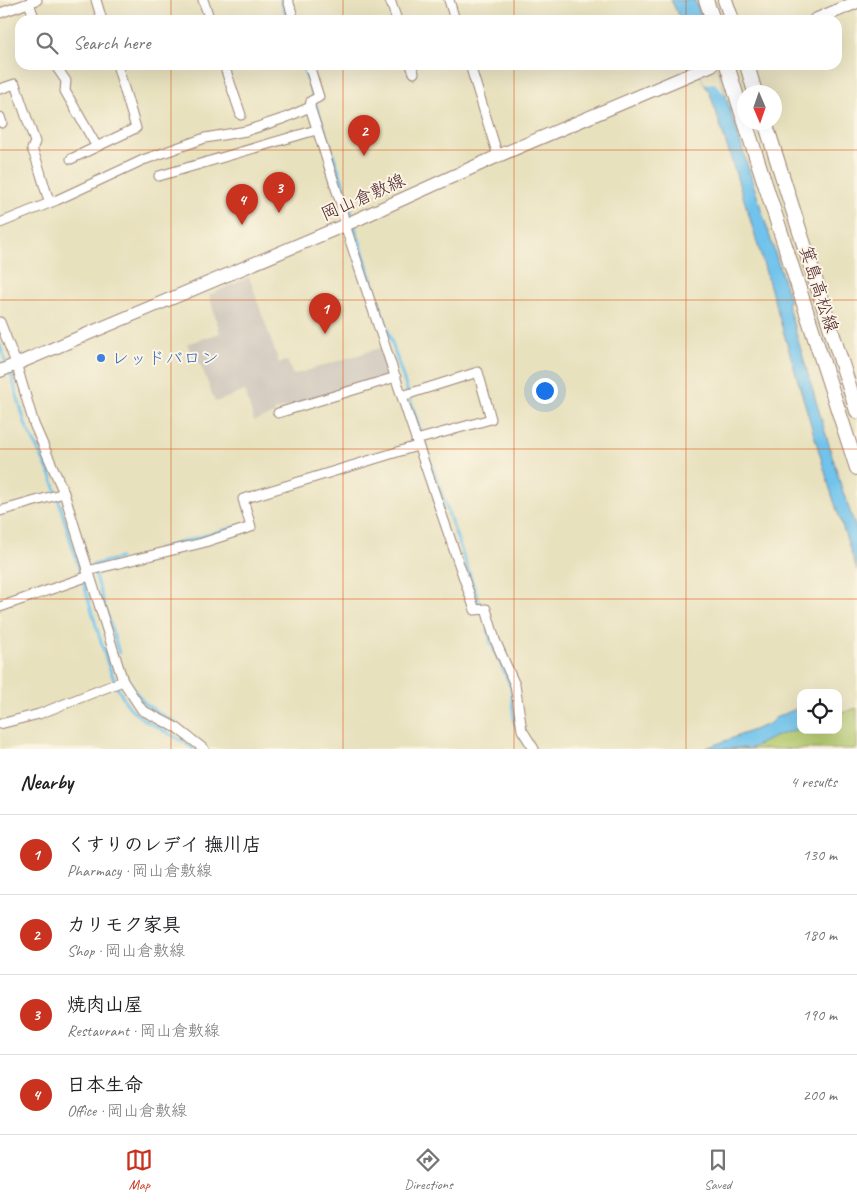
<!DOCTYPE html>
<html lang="en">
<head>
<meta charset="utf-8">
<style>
	:root { --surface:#fff; --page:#f2f2f2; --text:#202124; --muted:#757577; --line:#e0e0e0; --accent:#c8321e }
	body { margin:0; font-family:Caveat,"Klee One",sans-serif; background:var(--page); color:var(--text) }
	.controls { position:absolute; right:15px; bottom:15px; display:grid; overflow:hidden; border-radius:10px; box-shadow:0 5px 20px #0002 }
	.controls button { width:45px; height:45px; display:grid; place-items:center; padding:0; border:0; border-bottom:1px solid var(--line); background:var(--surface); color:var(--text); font:25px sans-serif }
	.compass { position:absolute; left:737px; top:85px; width:45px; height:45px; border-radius:50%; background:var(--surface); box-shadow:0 5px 20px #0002; rotate:178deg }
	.you { position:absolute; left:544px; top:390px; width:18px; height:18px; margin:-12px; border:4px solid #fff; border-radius:50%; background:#1a73e8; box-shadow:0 0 0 8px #1a73e833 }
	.badge { display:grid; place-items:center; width:32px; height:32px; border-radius:50%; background:var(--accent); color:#fff; font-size:16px; font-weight:700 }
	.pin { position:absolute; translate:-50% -41px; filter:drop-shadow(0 1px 2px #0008) }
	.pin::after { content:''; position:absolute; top:26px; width:18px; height:15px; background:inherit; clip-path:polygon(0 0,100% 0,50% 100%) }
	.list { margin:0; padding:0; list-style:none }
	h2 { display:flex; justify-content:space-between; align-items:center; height:65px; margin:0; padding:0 20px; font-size:21px }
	h2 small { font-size:16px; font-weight:400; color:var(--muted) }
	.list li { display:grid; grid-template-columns:32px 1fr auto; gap:15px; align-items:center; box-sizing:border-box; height:80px; padding:0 20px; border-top:1px solid var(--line) }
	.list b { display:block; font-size:19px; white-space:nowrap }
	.list p { margin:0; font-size:16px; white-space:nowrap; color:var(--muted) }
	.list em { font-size:16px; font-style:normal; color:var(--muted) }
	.icon { flex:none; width:28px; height:28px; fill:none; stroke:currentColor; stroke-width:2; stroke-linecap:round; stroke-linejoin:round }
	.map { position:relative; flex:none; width:857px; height:749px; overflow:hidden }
	.search { position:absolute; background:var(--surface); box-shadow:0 5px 20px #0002; left:15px; right:15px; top:15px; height:55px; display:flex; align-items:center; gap:12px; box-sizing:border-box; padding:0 18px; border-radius:15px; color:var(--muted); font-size:19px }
	.sheet { height:385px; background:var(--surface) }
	nav { display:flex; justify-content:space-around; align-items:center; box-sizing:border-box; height:70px; border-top:1px solid var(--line); background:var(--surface); font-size:14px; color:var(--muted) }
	nav a { display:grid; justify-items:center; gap:2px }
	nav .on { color:var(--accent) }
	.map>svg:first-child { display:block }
</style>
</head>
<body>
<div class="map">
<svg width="857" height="749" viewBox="0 0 857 749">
	<rect width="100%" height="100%" fill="#fcf5e5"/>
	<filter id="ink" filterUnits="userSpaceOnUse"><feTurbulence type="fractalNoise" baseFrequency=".02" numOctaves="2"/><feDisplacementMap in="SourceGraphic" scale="10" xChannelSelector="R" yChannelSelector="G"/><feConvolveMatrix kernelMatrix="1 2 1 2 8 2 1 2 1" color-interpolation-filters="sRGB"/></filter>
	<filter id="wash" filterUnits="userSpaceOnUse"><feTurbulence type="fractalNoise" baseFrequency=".0096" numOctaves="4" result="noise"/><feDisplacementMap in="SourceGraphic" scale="20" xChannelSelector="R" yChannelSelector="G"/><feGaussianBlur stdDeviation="1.12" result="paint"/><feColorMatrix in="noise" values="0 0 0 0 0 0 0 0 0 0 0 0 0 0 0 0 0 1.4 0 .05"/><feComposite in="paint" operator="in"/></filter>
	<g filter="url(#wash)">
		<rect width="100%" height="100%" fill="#e8e1be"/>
		<path fill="#cbc3b8" d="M 249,277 L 279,363 L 287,361 L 293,375 L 383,347 L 389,370 L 387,376 L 274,411 L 275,414 L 254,421 L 245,391 L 215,402 L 202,368 L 190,350 L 187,344 L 220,333 L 209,295 Z"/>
		<path fill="#b5cb70" stroke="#80754e" d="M 857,708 L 857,749 L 724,749 L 801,726 L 801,730 L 838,730 L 838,714 Z"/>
		<path fill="#70c3ec" stroke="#5d718c" d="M 671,0 L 695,0 L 702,20 L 681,20 Z
			M 697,65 L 716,65 L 790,301 L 787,303 L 842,489 L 857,531 L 857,570 L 831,492 L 748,212 L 710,93 L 704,84 Z
			M 796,709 L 801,710 L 801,728 L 779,735 L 749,749 L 743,748 L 704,749 L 769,724 L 775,718 Z"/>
		<path fill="#e8e1be" d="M 697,65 L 716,65 L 725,95 L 715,83 L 704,84 Z"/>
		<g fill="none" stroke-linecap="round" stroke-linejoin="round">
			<path stroke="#70c3ec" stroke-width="3" d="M 281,0 L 288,20
				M 302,65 L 347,194 L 353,218
				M 354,224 L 424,443 L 481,607
				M 0,345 L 7,366
				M 10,371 L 26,426 L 52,478 L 107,662 C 114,679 120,698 133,711 C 150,728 175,733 193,749
				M 158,549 L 239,526
				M 488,630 L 491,643 L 511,688 L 514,722 L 528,749
				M 119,653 L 92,565 L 120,558
				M 125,675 L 134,690 L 145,704 L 176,723"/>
		</g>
	</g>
	<g filter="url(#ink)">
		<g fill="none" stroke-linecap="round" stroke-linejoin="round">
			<g stroke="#998074" stroke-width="11">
				<path id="street" d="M 96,0 L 102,20
					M 203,0 L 210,20
					M 288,0 L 294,20
					M 390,0 L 397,20
					M 449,0 L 455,20
					M 29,3 L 35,20
					M 0,13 L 37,0
					M 55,65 L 66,81 L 65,91 L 97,147
					M 224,65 L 241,115
					M 309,65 L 319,97 L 311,101 L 310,107
					M 411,65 L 414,73
					M 470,65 L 498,156
					M 0,89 L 15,84 L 35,142 L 32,149 C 40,166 43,185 50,203
					M 0,117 L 2,123
					M 71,159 L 136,128 L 117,65
					M 159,176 L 316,130
					M 0,223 L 57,200 L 143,160 L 205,138 L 246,131 L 285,118 L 310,107 L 340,201 L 345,225 C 387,353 430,482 475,610 L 486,609 L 495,640 L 515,685 L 522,730 L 534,749
					M 0,322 L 16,363 L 34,424 L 64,493 L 123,681 L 142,710 L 177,728 L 204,749
					M 402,396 L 478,372 L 491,419 L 416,440
					M 278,413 L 396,377
					M 0,511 L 64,493
					M 87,571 L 202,543 L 251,527 L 243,499 L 417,446
					M 0,607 L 89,576
					M 0,724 L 39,714 L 123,681"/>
			</g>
			<g stroke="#998074" stroke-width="14">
				<path id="secondary" d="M 815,20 L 857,2
					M 0,371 L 345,225 L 498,156 L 712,65"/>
			</g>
			<g stroke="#998074" stroke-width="16">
				<path id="primary" d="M 706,0 L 713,20
					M 725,0 L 732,20
					M 727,65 L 744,120
					M 747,65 L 755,92
					M 745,122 L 857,468
					M 765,122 L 857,411"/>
			</g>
			<use href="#street" stroke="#fff" stroke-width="9"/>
			<use href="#secondary" stroke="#fff" stroke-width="12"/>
			<use href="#primary" stroke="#fff" stroke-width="14"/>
		</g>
	</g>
	<path fill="none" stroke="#d8530f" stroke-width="1" stroke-opacity="0.55" d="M 171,0 L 171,20M 343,0 L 343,20M 514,0 L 514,20M 686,0 L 686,20M 171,65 L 171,749M 343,65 L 343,749M 514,65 L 514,749M 686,65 L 686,749M 0,150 L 857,150M 0,300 L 857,300M 0,449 L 857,449M 0,599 L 857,599"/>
	<circle fill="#3f7fe0" stroke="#fcf5e5" stroke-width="2" cx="101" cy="358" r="5"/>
	<g text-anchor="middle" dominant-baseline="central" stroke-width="4" stroke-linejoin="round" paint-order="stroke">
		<g font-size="18" fill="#4a1f2b" stroke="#fcf5e5">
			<text transform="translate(363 197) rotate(-24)">岡山倉敷線</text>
			<text transform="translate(819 289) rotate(72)">箕島高松線</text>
		</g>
		<g font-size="18" fill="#366cbe" stroke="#fcf5e5" text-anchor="start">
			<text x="111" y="358">レッドバロン</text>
		</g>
	</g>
</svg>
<div class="controls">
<button><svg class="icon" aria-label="locate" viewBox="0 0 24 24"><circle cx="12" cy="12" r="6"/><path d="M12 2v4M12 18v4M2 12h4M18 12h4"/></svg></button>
</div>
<svg class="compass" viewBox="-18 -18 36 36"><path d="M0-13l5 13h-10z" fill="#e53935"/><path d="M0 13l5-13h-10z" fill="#757577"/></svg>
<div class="you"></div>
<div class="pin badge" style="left:325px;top:334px">1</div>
<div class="pin badge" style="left:364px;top:156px">2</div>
<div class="pin badge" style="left:279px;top:213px">3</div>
<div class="pin badge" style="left:242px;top:225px">4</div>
<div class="search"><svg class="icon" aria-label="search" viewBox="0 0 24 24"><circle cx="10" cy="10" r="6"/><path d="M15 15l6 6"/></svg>Search here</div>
</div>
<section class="sheet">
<h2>Nearby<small>4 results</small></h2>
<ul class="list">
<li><span class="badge">1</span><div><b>くすりのレデイ 撫川店</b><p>Pharmacy · 岡山倉敷線</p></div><em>130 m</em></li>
<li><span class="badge">2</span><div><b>カリモク家具</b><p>Shop · 岡山倉敷線</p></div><em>180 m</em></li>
<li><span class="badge">3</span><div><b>焼肉山屋</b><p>Restaurant · 岡山倉敷線</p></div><em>190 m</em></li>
<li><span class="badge">4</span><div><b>日本生命</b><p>Office · 岡山倉敷線</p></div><em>200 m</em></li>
</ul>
</section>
<nav>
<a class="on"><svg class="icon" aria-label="map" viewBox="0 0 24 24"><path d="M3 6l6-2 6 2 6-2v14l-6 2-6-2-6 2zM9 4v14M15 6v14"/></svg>Map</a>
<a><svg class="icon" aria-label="directions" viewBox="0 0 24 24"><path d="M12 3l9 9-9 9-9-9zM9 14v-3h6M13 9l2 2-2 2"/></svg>Directions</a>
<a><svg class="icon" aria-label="saved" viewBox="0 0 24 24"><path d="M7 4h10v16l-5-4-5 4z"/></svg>Saved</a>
</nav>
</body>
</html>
